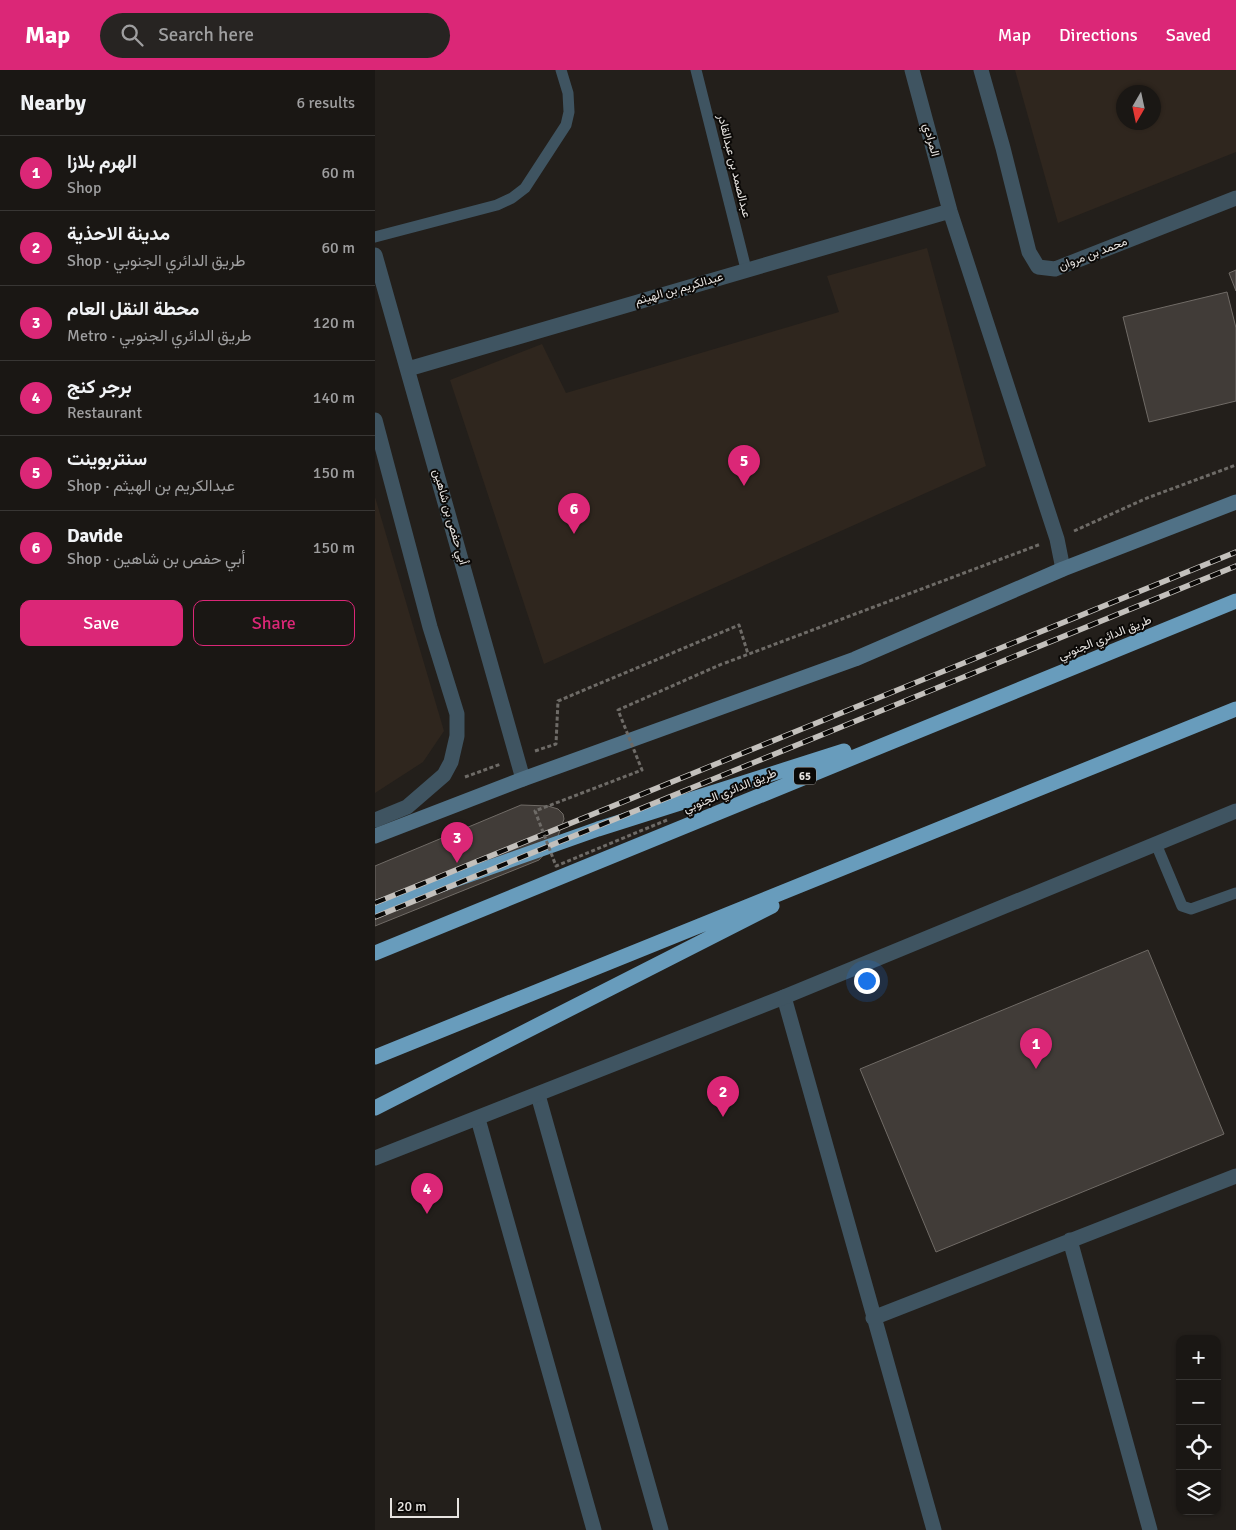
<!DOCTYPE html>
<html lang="en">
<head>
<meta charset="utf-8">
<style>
	:root { --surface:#1a1714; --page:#272422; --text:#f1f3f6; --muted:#9f9fa0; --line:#383634; --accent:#db2777 }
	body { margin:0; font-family:Signika,Vazirmatn,sans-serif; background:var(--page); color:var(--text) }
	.controls { position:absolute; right:15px; bottom:15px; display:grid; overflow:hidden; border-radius:10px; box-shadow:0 1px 4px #0004 }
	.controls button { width:45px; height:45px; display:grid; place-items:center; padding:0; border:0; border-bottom:1px solid var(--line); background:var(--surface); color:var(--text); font:25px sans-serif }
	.compass { position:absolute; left:741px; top:15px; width:45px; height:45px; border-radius:50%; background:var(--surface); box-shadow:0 1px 4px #0004; rotate:189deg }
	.scale { position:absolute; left:15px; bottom:12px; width:69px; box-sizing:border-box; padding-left:5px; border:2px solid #e7e4e1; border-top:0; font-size:14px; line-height:18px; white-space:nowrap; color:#e7e4e1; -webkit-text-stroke:4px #0b0907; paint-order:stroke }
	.you { position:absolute; left:491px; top:910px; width:18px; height:18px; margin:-12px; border:4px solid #fff; border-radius:50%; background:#1a73e8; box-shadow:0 0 0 8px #1a73e833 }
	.badge { display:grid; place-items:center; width:32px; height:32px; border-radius:50%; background:var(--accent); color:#fff; font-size:16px; font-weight:700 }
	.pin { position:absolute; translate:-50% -41px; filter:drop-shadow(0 1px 2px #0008) }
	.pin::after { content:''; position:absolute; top:26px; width:18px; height:15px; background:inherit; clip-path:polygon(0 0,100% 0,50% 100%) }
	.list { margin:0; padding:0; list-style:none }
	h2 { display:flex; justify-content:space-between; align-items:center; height:65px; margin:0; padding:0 20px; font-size:21px }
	h2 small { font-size:16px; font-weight:400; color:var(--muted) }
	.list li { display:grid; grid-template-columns:32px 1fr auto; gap:15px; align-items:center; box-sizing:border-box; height:75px; padding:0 20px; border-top:1px solid var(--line) }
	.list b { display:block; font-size:19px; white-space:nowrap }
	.list p { margin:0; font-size:16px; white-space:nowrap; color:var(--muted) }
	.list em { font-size:16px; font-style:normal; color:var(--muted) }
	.actions { display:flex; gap:10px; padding:15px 20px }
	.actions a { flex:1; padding:11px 0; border:1px solid var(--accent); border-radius:10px; text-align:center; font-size:18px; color:var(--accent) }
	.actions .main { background:var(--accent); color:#fff }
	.icon { flex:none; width:28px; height:28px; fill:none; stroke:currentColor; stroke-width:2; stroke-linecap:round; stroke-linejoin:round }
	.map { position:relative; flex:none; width:861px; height:1460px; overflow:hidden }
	header { display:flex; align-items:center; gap:30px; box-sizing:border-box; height:70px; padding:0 25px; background:var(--accent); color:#fff }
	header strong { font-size:24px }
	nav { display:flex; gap:28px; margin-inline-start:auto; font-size:18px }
	.search { width:350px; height:45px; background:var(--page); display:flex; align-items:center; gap:12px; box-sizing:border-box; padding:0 18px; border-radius:28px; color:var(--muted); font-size:19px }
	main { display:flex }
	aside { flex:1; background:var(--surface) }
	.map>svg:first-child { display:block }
</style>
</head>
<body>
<header>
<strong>Map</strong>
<div class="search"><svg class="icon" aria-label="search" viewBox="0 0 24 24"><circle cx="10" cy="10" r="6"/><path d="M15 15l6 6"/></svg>Search here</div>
<nav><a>Map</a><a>Directions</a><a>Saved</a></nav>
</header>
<main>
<aside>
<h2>Nearby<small>6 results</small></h2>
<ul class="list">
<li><span class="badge">1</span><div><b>الهرم بلازا</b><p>Shop</p></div><em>60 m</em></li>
<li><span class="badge">2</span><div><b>مدينة الاحذية</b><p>Shop · طريق الدائري الجنوبي</p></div><em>60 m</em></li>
<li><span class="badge">3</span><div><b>محطة النقل العام</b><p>Metro · طريق الدائري الجنوبي</p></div><em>120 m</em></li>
<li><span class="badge">4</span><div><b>برجر كنج</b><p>Restaurant</p></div><em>140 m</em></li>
<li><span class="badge">5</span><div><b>سنتربوينت</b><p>Shop · عبدالكريم بن الهيثم</p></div><em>150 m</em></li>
<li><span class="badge">6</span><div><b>Davide</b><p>Shop · أبي حفص بن شاهين</p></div><em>150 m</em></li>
</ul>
<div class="actions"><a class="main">Save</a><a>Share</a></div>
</aside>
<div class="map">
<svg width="861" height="1460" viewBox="0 0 861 1460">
	<rect width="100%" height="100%" fill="#231f1b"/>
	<path fill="#2f261e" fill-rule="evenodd" d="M 640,0 L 861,0 L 861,82 L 683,153 ZM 748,22 L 778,22 L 778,52 L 748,52 Z
		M 552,178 L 611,396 L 169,594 L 75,310 L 167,274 L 191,323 L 464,242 L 452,206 Z
		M 0,427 L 69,661 L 48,692 L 0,723 Z"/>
	<path fill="#413c38" stroke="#706b66" d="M 861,200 L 861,221 L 854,203 Z
		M 852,222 L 861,258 L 861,331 L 774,352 L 748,247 Z
		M 146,735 L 173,736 L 183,739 L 188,744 L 189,749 L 183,766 L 175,778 L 164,790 L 0,856 L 0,796 Z
		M 773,880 L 849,1064 L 561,1182 L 485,999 Z"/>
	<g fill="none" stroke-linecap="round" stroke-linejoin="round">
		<path stroke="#6e6b67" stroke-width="3" stroke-dasharray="4 2.5" stroke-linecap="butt" d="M 699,461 L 772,428 L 861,395
			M 350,593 L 666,474
			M 160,681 L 181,674 L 183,631 L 364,555 L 373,584
			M 90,707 L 126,694"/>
		<path stroke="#3f5461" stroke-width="11" d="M 321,0 L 371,199
			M 0,167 L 122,135 L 137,128 L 150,118 L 191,55 L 194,42 L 193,23 L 186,0
			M 781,774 L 807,836 L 816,839 L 861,823"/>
		<path stroke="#3f5461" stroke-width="15" d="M 537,0 L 575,141 L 682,469 L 688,499
			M 606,0 L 628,78 L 654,182 L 663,197 L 680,199 L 861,128
			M 0,185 L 148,709
			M 33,299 L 575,141
			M 0,350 L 55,557 L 82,644 L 82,666 L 76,692 L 69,705 L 32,737 L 0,750
			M 409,927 L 559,1460
			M 163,1025 L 286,1460
			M 103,1049 L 219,1460
			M 695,1170 L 775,1460
			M 498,1248 L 861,1106"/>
		<path stroke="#3f5461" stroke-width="15" d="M 0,1088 L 409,927 L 861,741"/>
		<path stroke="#507186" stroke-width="15" d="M 0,766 L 148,709 L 480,589 L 688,499 L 861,432"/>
		<path stroke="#689cbc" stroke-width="15" d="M 0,838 L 223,759 L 469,681
			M 0,883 L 861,531
			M 0,987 L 861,639
			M 0,1038 L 397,836"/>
		<g stroke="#c3c0bc" stroke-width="5.5">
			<path id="rail" d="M 0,833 L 861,482
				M 0,847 L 861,496"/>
		</g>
		<use href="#rail" stroke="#0b0907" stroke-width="4" stroke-dasharray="11" stroke-linecap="butt"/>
		<path stroke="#6e6b67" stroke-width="3" stroke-dasharray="4 2.5" stroke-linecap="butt" d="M 292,750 L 181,796 L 160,741 L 267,700 L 243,640 L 349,593"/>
	</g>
	<g text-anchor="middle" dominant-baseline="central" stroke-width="4" stroke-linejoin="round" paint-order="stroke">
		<rect fill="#0b0907" stroke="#a5a2a0" stroke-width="1" x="419" y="697.5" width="22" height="17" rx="4"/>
		<g font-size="11" font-weight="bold" fill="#e7e4e1">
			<text x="430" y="706">65</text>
		</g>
		<g font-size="12" fill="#e7e4e1" stroke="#0b0907">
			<text transform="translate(556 70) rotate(75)">المرادي</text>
			<text transform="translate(359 96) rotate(76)">عبدالصمد بن عبدالقادر</text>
			<text transform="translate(718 184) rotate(-21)">محمد بن مروان</text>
			<text transform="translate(304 219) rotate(-16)">عبدالكريم بن الهيثم</text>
			<text transform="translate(75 447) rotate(74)">أبي حفص بن شاهين</text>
			<text transform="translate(730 568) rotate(-22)">طريق الدائري الجنوبي</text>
			<text transform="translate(355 721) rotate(-22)">طريق الدائري الجنوبي</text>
		</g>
	</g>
</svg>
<div class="controls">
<button>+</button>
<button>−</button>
<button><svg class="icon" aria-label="locate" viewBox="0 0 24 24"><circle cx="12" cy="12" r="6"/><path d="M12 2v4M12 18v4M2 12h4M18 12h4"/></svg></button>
<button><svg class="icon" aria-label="layers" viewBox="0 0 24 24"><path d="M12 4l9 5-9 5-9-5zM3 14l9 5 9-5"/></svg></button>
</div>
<svg class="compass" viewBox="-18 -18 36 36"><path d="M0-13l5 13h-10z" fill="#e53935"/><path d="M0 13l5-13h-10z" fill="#9f9fa0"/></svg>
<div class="scale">20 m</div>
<div class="you"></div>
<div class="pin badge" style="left:661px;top:999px">1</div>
<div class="pin badge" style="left:348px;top:1047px">2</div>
<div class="pin badge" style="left:82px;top:793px">3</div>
<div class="pin badge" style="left:52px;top:1144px">4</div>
<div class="pin badge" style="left:369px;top:416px">5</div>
<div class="pin badge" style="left:199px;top:464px">6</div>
</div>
</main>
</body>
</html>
